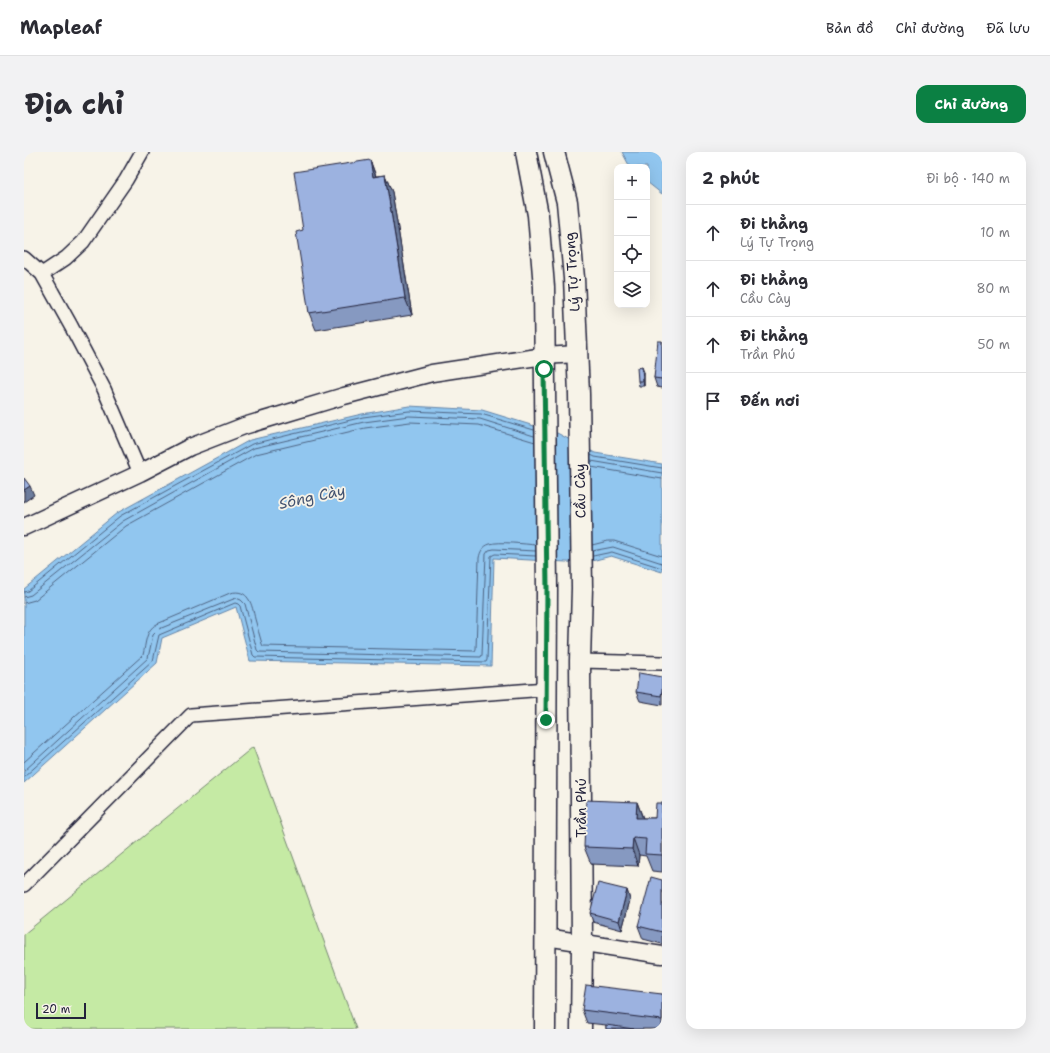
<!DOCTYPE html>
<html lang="vi">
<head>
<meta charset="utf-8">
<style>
	:root { --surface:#fff; --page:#f2f2f3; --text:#2b2b33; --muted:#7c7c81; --line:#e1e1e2; --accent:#0b8043 }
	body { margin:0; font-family:"Shantell Sans",sans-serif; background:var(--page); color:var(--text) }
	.controls { position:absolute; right:12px; top:12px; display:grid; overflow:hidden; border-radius:8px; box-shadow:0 4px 16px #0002 }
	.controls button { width:36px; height:36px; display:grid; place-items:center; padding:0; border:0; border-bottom:1px solid var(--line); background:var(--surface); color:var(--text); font:20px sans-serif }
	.scale { position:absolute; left:12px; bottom:10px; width:50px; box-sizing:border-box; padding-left:4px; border:2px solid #22223b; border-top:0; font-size:11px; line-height:14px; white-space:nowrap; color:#22223b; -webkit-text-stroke:3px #f7f3e8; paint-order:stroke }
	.stop { position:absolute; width:12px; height:12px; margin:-9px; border:3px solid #0b8043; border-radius:50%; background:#fff }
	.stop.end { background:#0b8043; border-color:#fff; box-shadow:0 1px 4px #0008 }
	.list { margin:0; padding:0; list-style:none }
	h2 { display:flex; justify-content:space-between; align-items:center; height:52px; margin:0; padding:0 16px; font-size:17px }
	h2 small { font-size:13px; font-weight:400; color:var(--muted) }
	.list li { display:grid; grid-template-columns:26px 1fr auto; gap:12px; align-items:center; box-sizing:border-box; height:56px; padding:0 16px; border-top:1px solid var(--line) }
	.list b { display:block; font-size:15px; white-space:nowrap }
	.list p { margin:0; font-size:13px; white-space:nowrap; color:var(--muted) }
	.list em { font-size:13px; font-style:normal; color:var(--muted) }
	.icon { flex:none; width:22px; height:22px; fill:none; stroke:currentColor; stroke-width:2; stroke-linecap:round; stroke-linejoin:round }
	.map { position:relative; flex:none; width:638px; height:877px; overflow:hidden; border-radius:12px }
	header { display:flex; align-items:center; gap:24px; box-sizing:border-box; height:56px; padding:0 20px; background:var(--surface); border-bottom:1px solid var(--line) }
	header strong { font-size:19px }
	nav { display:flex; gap:22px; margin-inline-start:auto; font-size:14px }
	.intro { display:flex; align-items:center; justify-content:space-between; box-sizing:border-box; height:96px; padding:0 24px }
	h1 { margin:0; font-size:28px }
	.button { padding:10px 18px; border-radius:12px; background:var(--accent); color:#fff; font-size:14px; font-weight:700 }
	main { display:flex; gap:24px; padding:0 24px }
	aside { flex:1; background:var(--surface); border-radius:12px; box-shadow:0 4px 16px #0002 }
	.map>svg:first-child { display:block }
</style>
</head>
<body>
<header>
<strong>Mapleaf</strong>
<nav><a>Bản đồ</a><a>Chỉ đường</a><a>Đã lưu</a></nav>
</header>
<div class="intro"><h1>Địa chỉ</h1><a class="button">Chỉ đường</a></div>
<main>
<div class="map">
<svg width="638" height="877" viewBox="0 0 638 877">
	<rect width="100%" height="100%" fill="#f7f3e8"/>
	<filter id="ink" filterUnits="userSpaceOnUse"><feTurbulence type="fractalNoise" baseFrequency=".025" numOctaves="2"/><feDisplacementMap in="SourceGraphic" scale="8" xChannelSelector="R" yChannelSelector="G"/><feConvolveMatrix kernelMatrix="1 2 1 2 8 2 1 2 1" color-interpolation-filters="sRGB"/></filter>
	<g filter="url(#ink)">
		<path fill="#c5eaa4" stroke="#748670" d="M 229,595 L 332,877 L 0,877 L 0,782 Z"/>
		<path fill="#91c6ef" stroke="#6584a7" d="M 598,0 L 638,0 L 638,42 L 623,30 L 623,15 L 606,15 Z
			M 385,254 L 458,258 L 533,281 L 571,301 L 638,312 L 638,420 L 587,404 L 560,411 L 470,406 L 467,514 L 226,509 L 212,455 L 138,486 L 133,511 L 0,631 L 0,437 L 93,361 L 226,288 L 338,262 Z"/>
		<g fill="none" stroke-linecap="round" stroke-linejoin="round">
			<path stroke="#4e6483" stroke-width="1" d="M 567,303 L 571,305 L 638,316
				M 567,309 L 638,321
				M 567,315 L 638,327
				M 568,393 L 584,389 L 590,389 L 638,404
				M 568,399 L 589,395 L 638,411
				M 569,404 L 588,400 L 638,416
				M 0,440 L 4,439 L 96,364 L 228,292 L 339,265 L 385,259 L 457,262 L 510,278
				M 0,445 L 7,443 L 99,369 L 230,296 L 340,270 L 385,264 L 456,267 L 510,284
				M 0,451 L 11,448 L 102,374 L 232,302 L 341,276 L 386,270 L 455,273 L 511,290
				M 0,610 L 119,503 C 122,492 121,478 133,472 L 206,441 C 225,436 228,453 231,467 C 233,475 236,484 238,492 L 239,494 L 451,499 L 452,497 L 455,406 C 456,400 459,394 466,392 C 475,389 501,392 512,393
				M 0,619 L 124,506 L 129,483 L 135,477 L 212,446 L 217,448 L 221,452 L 233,498 L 235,500 L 457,505 L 458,503 L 462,402 L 465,398 L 470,397 L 512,399
				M 0,625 L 129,509 L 135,483 L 211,451 L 214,452 L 216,454 L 229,503 L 231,505 L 462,510 L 463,508 L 467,404 L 471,402 L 512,404"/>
			<g stroke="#22223b" stroke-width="16">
				<path id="minor" d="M 0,106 L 18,122 L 47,174 L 80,237 L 116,321
					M 18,122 L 42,106 L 59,90 L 102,28 L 118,0
					M 556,509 L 638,511
					M 0,733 L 167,563 L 522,537"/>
			</g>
			<g stroke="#22223b" stroke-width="19">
				<path id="tertiary" d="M 0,375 L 116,321 L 166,295 L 220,274 L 320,244 L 408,221 L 520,204 L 553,202
					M 522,785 L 638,803"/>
			</g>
			<g stroke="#22223b" stroke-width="23">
				<path id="primary" d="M 502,0 L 514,63 L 520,135 L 523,437 L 521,877
					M 530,0 L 543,50 L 550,126 L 555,242 L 558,436 L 556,509 L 558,791 L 557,877"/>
			</g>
			<use href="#minor" stroke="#f7f3e8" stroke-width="13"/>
			<use href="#tertiary" stroke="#f7f3e8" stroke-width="16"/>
			<use href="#primary" stroke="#f7f3e8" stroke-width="20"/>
		</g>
		<path fill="#8699c1" stroke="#22223b" d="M 346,8 L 352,24 L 361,23 L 368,40 L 388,163 L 292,178 L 285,161 L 279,78 Z
			M 638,189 L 638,236 L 633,235 L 630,226 Z
			M 620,220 L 620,234 L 615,234 L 614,229 Z
			M 638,525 L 638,553 L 616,549 L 612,540 Z
			M 613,650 L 619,666 L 631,666 L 638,651 L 638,720 L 628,719 L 622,704 L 615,703 L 614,714 L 567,712 L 560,695 Z
			M 638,728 L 638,792 L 619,787 L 614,774 Z
			M 603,738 L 606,748 L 598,778 L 569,770 L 566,761 Z
			M 638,842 L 638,877 L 582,877 L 582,873 L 563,871 L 558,858 Z"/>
		<path fill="#6d7d9d" stroke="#22223b" d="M 346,8 L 352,25 L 349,25 Z
			M 361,23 L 368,40 L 388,163 L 381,146 Z
			M 618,215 L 620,220 L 620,234 L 619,229 Z
			M 6,334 L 10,343 L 0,350 L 0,338 Z
			M 613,650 L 619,667 L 612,666 Z
			M 609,686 L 615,703 L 614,714 L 608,697 Z
			M 603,738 L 606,748 L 598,778 L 595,769 Z"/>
		<path fill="#9cb2e0" stroke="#22223b" d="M 346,8 L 349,25 L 361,23 L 381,146 L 285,161 L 272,80 L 279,78 L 270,20 Z
			M 634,189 L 638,189 L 638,227 L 630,226 Z
			M 618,215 L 619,229 L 614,229 L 613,216 Z
			M 0,326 L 6,334 L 0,338 Z
			M 615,521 L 638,525 L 638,538 L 637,544 L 612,540 Z
			M 562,648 L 613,650 L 612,666 L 631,666 L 632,651 L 638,651 L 638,703 L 621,702 L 622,687 L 609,686 L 608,697 L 560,695 Z
			M 627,725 L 638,728 L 638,780 L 614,774 Z
			M 574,731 L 603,738 L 595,769 L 566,761 Z
			M 562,833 L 638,842 L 638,868 L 558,858 Z
			M 582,873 L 610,877 L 582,877 Z"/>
	</g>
	<g fill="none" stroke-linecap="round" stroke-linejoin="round" filter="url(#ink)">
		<path stroke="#0b8043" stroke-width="5" d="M 520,217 L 523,437 L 522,568"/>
	</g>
	<g text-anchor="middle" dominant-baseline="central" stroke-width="3.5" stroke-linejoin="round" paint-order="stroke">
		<g font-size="14" fill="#22223b" stroke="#f7f3e8">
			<text transform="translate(548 120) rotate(-94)">Lý Tự Trọng</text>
			<text transform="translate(556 339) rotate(-91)">Cầu Cày</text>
			<text transform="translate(557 656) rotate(-90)">Trần Phú</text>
		</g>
		<g font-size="15" font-style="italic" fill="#435371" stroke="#f7f3e8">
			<text transform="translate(288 345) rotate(-12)">Sông Cày</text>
		</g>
	</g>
</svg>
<div class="controls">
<button>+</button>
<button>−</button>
<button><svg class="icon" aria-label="locate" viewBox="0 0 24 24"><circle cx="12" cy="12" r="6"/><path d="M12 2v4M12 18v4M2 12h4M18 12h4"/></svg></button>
<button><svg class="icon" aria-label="layers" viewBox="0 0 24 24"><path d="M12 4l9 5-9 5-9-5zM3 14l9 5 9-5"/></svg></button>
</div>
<div class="scale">20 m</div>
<div class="stop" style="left:520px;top:217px"></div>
<div class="stop end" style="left:522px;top:568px"></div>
</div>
<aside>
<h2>2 phút<small>Đi bộ · 140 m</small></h2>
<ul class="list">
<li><svg class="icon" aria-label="ahead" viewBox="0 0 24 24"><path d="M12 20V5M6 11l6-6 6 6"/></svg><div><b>Đi thẳng</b><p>Lý Tự Trọng</p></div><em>10 m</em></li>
<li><svg class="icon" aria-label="ahead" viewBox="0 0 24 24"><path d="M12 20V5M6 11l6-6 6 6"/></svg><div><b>Đi thẳng</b><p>Cầu Cày</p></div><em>80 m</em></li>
<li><svg class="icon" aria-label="ahead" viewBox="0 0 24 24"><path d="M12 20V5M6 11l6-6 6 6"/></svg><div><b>Đi thẳng</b><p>Trần Phú</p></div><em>50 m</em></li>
<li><svg class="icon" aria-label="arrive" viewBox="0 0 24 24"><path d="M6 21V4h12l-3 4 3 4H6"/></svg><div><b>Đến nơi</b></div></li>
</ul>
</aside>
</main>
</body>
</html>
